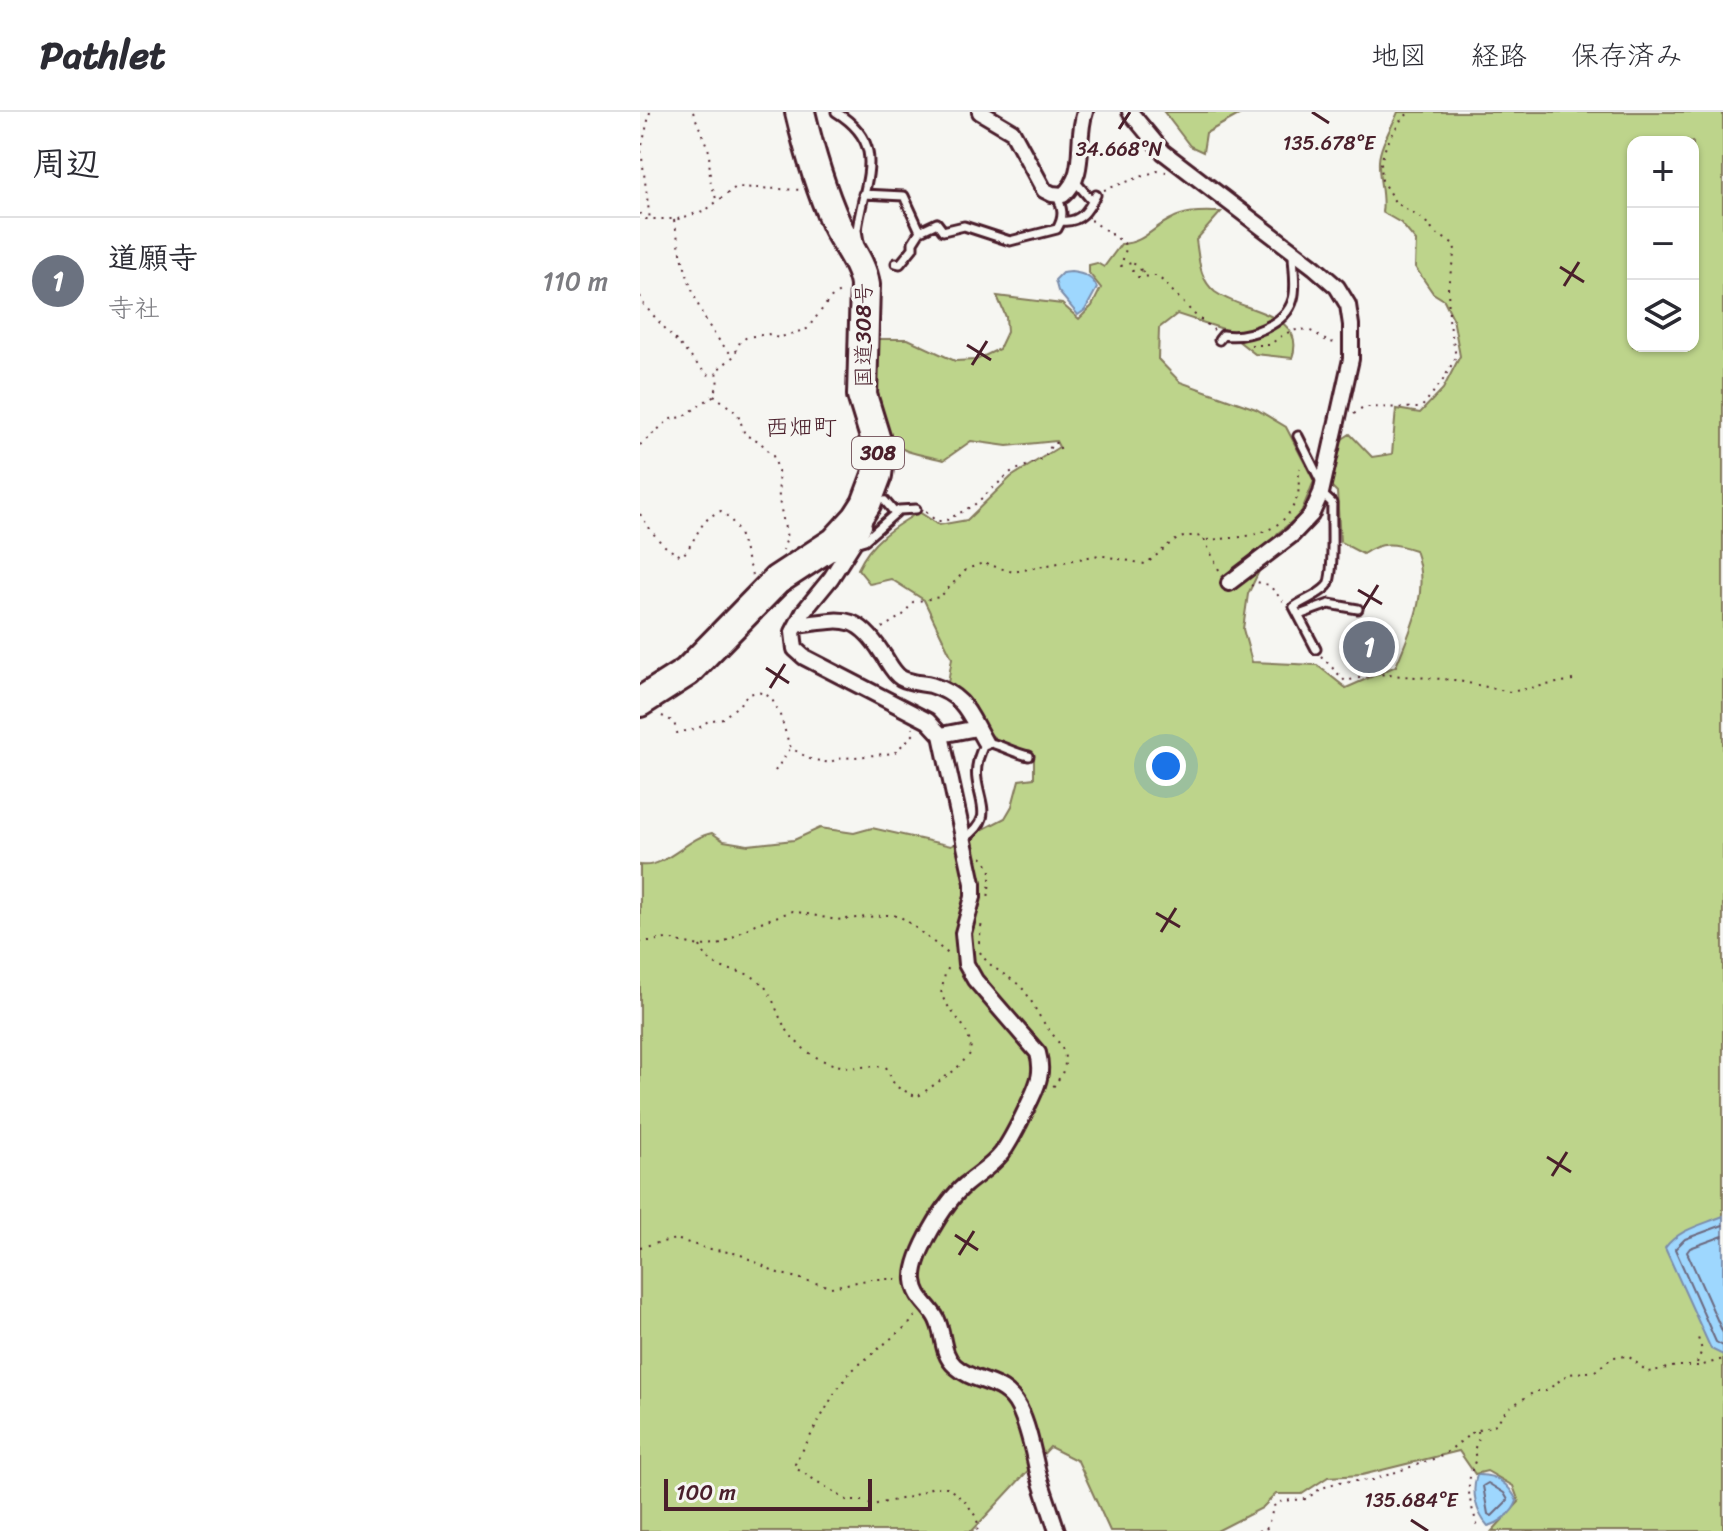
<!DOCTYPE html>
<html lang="ja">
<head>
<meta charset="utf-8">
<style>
	:root { --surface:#fff; --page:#f7f7f7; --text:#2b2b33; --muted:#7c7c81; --line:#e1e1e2; --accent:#ea580c }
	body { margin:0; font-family:Sriracha,"Klee One",sans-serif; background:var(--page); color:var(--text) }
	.controls { position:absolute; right:24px; top:24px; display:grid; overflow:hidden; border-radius:16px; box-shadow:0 2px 6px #0004 }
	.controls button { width:72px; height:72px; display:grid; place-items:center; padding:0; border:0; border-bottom:2px solid var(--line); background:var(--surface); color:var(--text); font:40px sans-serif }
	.scale { position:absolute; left:24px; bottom:20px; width:208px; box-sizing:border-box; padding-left:8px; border:4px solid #4a1f2b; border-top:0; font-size:22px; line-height:28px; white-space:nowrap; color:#4a1f2b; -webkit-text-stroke:6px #f6f6f2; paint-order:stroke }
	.you { position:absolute; left:526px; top:654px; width:28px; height:28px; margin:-20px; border:6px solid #fff; border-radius:50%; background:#1a73e8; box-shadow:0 0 0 12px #1a73e833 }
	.badge { display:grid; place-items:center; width:52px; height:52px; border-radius:50%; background:var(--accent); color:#fff; font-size:26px; font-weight:700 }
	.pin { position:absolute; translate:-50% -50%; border:4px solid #fff; box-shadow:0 2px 8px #0006 }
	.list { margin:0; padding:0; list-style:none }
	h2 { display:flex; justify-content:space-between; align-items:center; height:104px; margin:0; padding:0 32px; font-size:34px }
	h2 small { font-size:26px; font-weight:400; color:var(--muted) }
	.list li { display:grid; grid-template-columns:52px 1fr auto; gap:24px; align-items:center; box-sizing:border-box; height:128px; padding:0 32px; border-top:2px solid var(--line) }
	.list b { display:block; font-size:30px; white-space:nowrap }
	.list p { margin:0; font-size:26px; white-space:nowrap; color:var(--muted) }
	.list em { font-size:26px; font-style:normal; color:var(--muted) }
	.icon { flex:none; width:44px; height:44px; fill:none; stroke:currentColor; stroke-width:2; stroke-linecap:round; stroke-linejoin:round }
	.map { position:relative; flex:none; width:1083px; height:1419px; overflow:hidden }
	header { display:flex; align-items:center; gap:48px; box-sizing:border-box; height:112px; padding:0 40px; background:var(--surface); border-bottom:2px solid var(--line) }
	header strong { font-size:38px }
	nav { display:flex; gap:44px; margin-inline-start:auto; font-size:28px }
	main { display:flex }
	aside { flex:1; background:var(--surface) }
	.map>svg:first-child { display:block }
</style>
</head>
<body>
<header>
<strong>Pathlet</strong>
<nav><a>地図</a><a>経路</a><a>保存済み</a></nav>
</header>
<main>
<aside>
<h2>周辺<small></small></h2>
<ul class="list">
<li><span class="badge" style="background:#6b7280">1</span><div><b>道願寺</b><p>寺社</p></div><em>110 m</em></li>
</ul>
</aside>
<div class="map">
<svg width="1083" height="1419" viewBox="0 0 1083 1419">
	<rect width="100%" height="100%" fill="#f6f6f2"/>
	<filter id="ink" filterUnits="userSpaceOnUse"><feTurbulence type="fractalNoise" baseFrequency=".0125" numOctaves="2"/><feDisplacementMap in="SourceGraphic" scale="16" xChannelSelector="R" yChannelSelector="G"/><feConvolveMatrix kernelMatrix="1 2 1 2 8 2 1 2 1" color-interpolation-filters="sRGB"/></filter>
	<g filter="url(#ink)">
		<path fill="#bdd48b" stroke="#847a5b" stroke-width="2" fill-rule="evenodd" d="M 524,0 L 604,0 L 566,21 L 563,40 L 550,34 Z
			M 758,0 L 1083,0 L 1083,1419 L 852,1419 L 879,1390 L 873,1374 L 847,1359 L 835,1362 L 819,1339 L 722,1363 L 688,1365 L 662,1382 L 636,1382 L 622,1396 L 577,1419 L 470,1419 L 438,1349 L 410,1335 L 332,1419 L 0,1419 L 0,753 C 25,757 47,726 72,721 L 84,729 L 108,733 L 154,728 L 180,716 L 214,721 L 232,716 L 311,734 L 365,706 L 372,694 L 379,668 L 394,666 L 394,643 L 361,631 L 344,617 L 335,594 L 308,571 L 312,546 L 284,488 L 251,467 L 230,472 L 218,457 C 231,429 252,416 279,400 L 299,413 L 327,408 L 371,365 L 419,335 L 416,329 L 367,334 L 331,329 L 304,348 C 292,345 278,343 267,339 C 225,321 231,263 231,227 L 268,227 L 315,249 L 336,248 L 359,237 L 367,220 L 366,205 L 357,184 L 422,192 L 439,207 L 452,194 L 461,176 L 449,161 L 449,153 L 457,151 L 464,155 L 481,132 C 504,131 512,116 531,107 C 547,98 564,100 581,100 L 556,128 C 559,147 559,167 575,180 C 602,200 668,201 652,246 L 615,242 L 583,217 L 537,202 L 519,216 L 518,247 L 540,270 L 616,297 L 646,315 L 674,369 L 660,403 L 637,422 L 608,482 L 603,517 L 612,550 L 677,553 L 706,576 L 756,554 C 772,515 790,479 775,438 C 754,431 742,429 723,442 L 700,430 L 697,380 L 687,370 L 696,331 L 710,322 L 732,345 L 752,342 L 756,297 L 780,301 L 803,277 L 820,244 L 813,206 L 804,188 L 793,181 L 775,155 L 776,129 L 761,111 L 742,100 C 745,83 738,67 739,49 C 740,33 752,15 758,0 ZM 993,30 L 1053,30 L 1053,234 L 993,234 Z"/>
		<path fill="#9ed7fe" stroke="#7c8daa" stroke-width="2" d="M 431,160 C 442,161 453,164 457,176 L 445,198 L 438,203 L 418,179 L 415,168 L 422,161 Z
			M 1083,1104 L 1083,1243 L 1071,1237 L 1025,1136 C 1039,1117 1062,1113 1083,1104 Z
			M 837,1363 C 856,1362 869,1372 877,1389 C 873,1401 860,1411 848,1414 C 836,1401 831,1379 837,1363 Z"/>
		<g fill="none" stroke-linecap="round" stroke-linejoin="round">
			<path stroke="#6c697f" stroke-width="2" d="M 1083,1113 L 1045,1127 L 1035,1137 L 1076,1230 L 1083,1234
				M 1083,1124 L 1050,1136 L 1047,1140 L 1083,1221
				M 848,1371 L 864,1381 L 868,1388 L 852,1404 L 848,1402 L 843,1374 Z"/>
			<g stroke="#4a1f2b" stroke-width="13">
				<path id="lane" d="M 196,0 C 249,33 224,67 217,118 L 219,130
					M 435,69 L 452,89
					M 223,82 L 264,84 L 280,119 L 297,111 L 303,119 L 324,114 L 370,129 L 417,117 C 425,104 422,96 417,83
					M 422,109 C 441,111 448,98 456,83
					M 256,151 L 260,152 L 273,136 L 273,130 L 280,119
					M 579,228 L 583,223 C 607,227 646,213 653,187 C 657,174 653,155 653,142
					M 658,324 L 681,370
					M 245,389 L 255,401
					M 215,431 L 225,428 L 259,398 L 276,397
					M 659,503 L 689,492 L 718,497
					M 676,537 L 654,495 C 665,487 678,484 687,474 C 695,464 691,408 692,391 L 681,381
					M 324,727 C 353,707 341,695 337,668 C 335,654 339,643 345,630 C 358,631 373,641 389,644"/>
			</g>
			<g stroke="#4a1f2b" stroke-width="20">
				<path id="street" d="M 340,0 L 372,19 L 404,78 L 412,82 L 423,83 C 448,62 435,28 445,0
					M 490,0 L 523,40 L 674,155 L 697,175 L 708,193 L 711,213 L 711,247 L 681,381 L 671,403 L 652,423 L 589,471
					M 224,414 L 191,466 L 164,499 L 153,520 L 155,537 L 164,545 L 288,609 L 301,623 L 333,771 L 333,785 L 323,821 L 326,852 L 335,868 L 398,941 C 403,959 399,970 391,987 C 382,1006 374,1024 362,1041 C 352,1054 338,1062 325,1073 C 306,1089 272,1143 274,1168 C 276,1186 286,1190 295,1204 C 305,1219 300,1241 315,1254 C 336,1273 364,1266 379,1296 C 389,1316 393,1340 398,1361 C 404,1381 411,1400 417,1419
					M 157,513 C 201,508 215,499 242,541 C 248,549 252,560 261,566 C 270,571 282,571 291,573 C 326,584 329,603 345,630
					M 301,623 L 337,616"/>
			</g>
			<g stroke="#4a1f2b" stroke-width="34">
				<path id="highway" d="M 0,590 L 47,560 L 137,468 L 195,430 L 217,406 L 226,392 L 237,363 L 239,348 L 238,335 L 222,283 L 225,173 C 222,151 206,133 196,112 C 180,76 169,38 160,0"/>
			</g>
			<path stroke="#4a1f2b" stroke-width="2" stroke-dasharray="2 6" stroke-linecap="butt" d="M 10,0 L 1,38 L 10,108
				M 53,0 L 69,39 L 70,67 L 77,90
				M 464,78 L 517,59 L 526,60
				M 0,101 L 6,107 L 38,107 L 66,98 L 96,75 L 161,78
				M 34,108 C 44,157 55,206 92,243
				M 451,108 L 484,131 L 486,137 L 481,154 L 495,150 L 492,159 L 505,157 L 498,165 L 516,164 L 523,169 L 554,202 L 574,218
				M 0,184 L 4,193 L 66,262 L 75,264
				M 611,233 L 630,233 C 643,221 660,211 678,223 C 685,228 687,230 696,231
				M 74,283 L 98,302 L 105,323 L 119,329 L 133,344 L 138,357 L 139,388 L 147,426 L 143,438
				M 714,302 L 723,295 L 781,296 L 803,268 L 816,245 L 809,207 L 808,174 L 815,138 L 814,132 L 795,121 L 785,109 L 755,90 L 742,69 L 741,50 L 746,34 L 762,6 L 771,0
				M 0,333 L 30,307 L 43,305 L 73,284 L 78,273 L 76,259 L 94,244 L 100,230 L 107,225 L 128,222 L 138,226 L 167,217 L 190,187 L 202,178
				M 286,400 L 296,409 L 305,409 L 334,393 L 371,360 L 403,347 L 413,331 L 418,331 L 422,341
				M 0,402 C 13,421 20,435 42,444 C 57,429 58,407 81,399 C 102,413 104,441 112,463
				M 567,428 C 602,425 641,426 656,388 C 661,378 657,367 660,356
				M 611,474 L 617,470 L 629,473 L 643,489
				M 242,516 L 263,503 L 273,490 L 300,485 L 327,457 L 343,451 L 373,460 L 459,443 L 505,452 C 526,439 533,419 563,425 L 580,460
				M 681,544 L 705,569 L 737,562 L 814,568 L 870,580 L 938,567
				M 22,604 L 34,610 L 37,621 L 59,616 L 68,609 L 83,606 L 99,593 L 107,583 C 139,569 142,618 151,636 L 170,647 L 190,651 L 196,647 L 254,641 L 274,622 L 273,616
				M 135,659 L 150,637
				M 342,745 L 351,757 L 348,788
				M 0,830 L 27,827 L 60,834 L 79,833 L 115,812 L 153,799 L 196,808 L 247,803 L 259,804 L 268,810 L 311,844
				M 339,831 L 342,809
				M 60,834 C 76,867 98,851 120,870 C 131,879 135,895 141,908 C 154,934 180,953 209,955 C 222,956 233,953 246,955 L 255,974 L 277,985 L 315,958 L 331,941 C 330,911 312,906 301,882 L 305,862 L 310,853
				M 340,840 C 349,856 366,862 379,873 C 389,882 393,894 400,905 C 417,932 440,943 412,976
				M 0,1135 L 36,1127 L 65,1136 L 99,1142 L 138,1161 L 191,1175 L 232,1167 L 261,1167
				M 275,1204 L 270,1211 L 210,1260 L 194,1282 L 155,1352 L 157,1357 L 208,1389 L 224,1389 L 232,1393 L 270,1385 L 293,1375 L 307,1375 L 326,1390 L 336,1405 L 339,1415 L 336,1419
				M 1057,1251 L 1062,1238 L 1057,1223
				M 838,1319 L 839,1326 L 834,1338 L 836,1347 C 823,1377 830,1388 839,1419
				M 618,1419 L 627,1416 L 634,1394 L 642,1389 L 666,1387 L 680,1377 L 698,1370 L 733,1368 L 802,1344 L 833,1320 L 856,1312 L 867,1297 L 896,1279 L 906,1279 L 928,1262 L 955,1259 L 973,1245 L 988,1244 L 1008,1260 L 1037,1254 L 1060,1254 L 1083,1247"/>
			<use href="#lane" stroke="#f6f6f2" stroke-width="7"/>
			<use href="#street" stroke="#f6f6f2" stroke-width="14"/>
			<use href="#highway" stroke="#f6f6f2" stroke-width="28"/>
		</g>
	</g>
	<path fill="none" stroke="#4a1f2b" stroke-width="3" d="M 672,0 L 689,11M 479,17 L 490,0M 920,155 L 944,170M 924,174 L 939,150M 327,233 L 351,248M 332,253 L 347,229M 718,478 L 742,492M 723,497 L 738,473M 126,556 L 149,571M 130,576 L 145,552M 516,801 L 540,815M 521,820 L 536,796M 907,1045 L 931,1060M 912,1064 L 927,1040M 315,1123 L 338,1138M 319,1143 L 334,1119M 771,1408 L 788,1419"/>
	<g text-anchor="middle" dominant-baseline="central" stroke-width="7" stroke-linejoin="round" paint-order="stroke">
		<rect fill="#f6f6f2" stroke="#7e6067" stroke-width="2" x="212" y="325" width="52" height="32" rx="6"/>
		<g font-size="20" font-weight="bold" fill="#4a1f2b">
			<text x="238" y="341">308</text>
		</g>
		<g font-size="22" fill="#4a1f2b" stroke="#f6f6f2">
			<text transform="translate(223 223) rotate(-90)">国道308号</text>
		</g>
		<g font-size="24" fill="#4a1f2b" stroke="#f6f6f2">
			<text x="161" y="315">西畑町</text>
		</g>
	</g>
	<g font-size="20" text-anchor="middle" fill="#4a1f2b" stroke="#f6f6f2" stroke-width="7" stroke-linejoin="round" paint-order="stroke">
		<text x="689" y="38">135.678°E</text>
		<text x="479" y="44">34.668°N</text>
		<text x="771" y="1395">135.684°E</text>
	</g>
</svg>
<div class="controls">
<button>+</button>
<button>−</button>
<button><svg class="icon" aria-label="layers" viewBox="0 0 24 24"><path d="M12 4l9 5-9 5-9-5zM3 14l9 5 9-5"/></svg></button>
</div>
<div class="scale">100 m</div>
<div class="you"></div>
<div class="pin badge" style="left:729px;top:535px;background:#6b7280">1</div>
</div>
</main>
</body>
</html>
